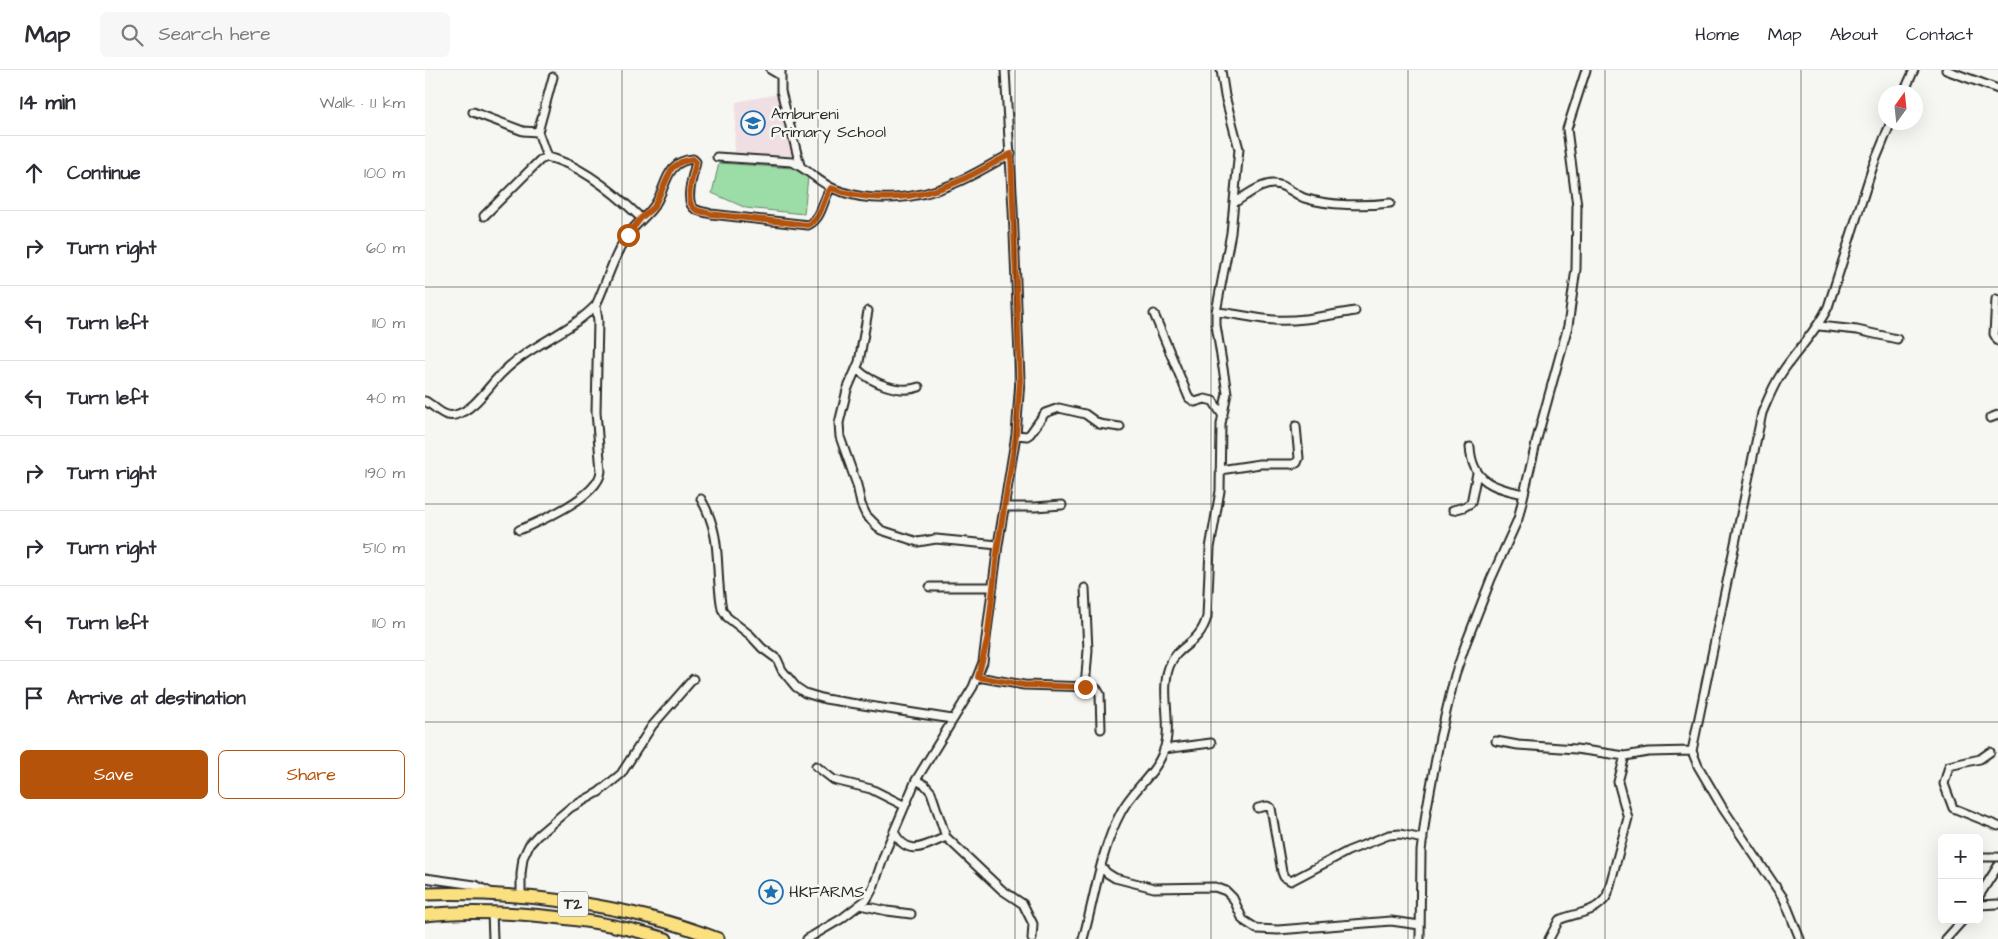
<!DOCTYPE html>
<html lang="en">
<head>
<meta charset="utf-8">
<style>
	:root { --surface:#fff; --page:#f7f7f7; --text:#2b2b33; --muted:#7c7c81; --line:#e1e1e2; --accent:#b45309 }
	body { margin:0; font-family:"Architects Daughter",sans-serif; background:var(--page); color:var(--text) }
	.controls { position:absolute; right:15px; bottom:15px; display:grid; overflow:hidden; border-radius:8px; box-shadow:0 5px 20px #0002 }
	.controls button { width:45px; height:45px; display:grid; place-items:center; padding:0; border:0; border-bottom:1px solid var(--line); background:var(--surface); color:var(--text); font:25px sans-serif }
	.compass { position:absolute; left:1453px; top:15px; width:45px; height:45px; border-radius:50%; background:var(--surface); box-shadow:0 5px 20px #0002; rotate:15deg }
	.stop { position:absolute; width:15px; height:15px; margin:-11px; border:4px solid #b45309; border-radius:50%; background:#fff }
	.stop.end { background:#b45309; border-color:#fff; box-shadow:0 1px 5px #0008 }
	.list { margin:0; padding:0; list-style:none }
	h2 { display:flex; justify-content:space-between; align-items:center; height:65px; margin:0; padding:0 20px; font-size:21px }
	h2 small { font-size:16px; font-weight:400; color:var(--muted) }
	.list li { display:grid; grid-template-columns:32px 1fr auto; gap:15px; align-items:center; box-sizing:border-box; height:75px; padding:0 20px; border-top:1px solid var(--line) }
	.list b { display:block; font-size:19px; white-space:nowrap }
	.list em { font-size:16px; font-style:normal; color:var(--muted) }
	.actions { display:flex; gap:10px; padding:15px 20px }
	.actions a { flex:1; padding:11px 0; border:1px solid var(--accent); border-radius:8px; text-align:center; font-size:18px; color:var(--accent) }
	.actions .main { background:var(--accent); color:#fff }
	.icon { flex:none; width:28px; height:28px; fill:none; stroke:currentColor; stroke-width:2; stroke-linecap:round; stroke-linejoin:round }
	.map { position:relative; flex:none; width:1573px; height:869px; overflow:hidden }
	header { display:flex; align-items:center; gap:30px; box-sizing:border-box; height:70px; padding:0 25px; background:var(--surface); border-bottom:1px solid var(--line) }
	header strong { font-size:24px }
	nav { display:flex; gap:28px; margin-inline-start:auto; font-size:18px }
	.search { width:350px; height:45px; background:var(--page); display:flex; align-items:center; gap:12px; box-sizing:border-box; padding:0 18px; border-radius:8px; color:var(--muted); font-size:19px }
	main { display:flex }
	aside { flex:1; background:var(--surface) }
	.map>svg:first-child { display:block }
</style>
</head>
<body>
<header>
<strong>Map</strong>
<div class="search"><svg class="icon" aria-label="search" viewBox="0 0 24 24"><circle cx="10" cy="10" r="6"/><path d="M15 15l6 6"/></svg>Search here</div>
<nav><a>Home</a><a>Map</a><a>About</a><a>Contact</a></nav>
</header>
<main>
<aside>
<h2>14 min<small>Walk · 1.1 km</small></h2>
<ul class="list">
<li><svg class="icon" aria-label="ahead" viewBox="0 0 24 24"><path d="M12 20V5M6 11l6-6 6 6"/></svg><div><b>Continue</b></div><em>100 m</em></li>
<li><svg class="icon" aria-label="right" viewBox="0 0 24 24"><path d="M7 20v-9h11M14 6l5 5-5 5"/></svg><div><b>Turn right</b></div><em>60 m</em></li>
<li><svg class="icon" aria-label="left" viewBox="0 0 24 24"><path d="M17 20v-9H6M10 6l-5 5 5 5"/></svg><div><b>Turn left</b></div><em>110 m</em></li>
<li><svg class="icon" aria-label="left" viewBox="0 0 24 24"><path d="M17 20v-9H6M10 6l-5 5 5 5"/></svg><div><b>Turn left</b></div><em>40 m</em></li>
<li><svg class="icon" aria-label="right" viewBox="0 0 24 24"><path d="M7 20v-9h11M14 6l5 5-5 5"/></svg><div><b>Turn right</b></div><em>190 m</em></li>
<li><svg class="icon" aria-label="right" viewBox="0 0 24 24"><path d="M7 20v-9h11M14 6l5 5-5 5"/></svg><div><b>Turn right</b></div><em>510 m</em></li>
<li><svg class="icon" aria-label="left" viewBox="0 0 24 24"><path d="M17 20v-9H6M10 6l-5 5 5 5"/></svg><div><b>Turn left</b></div><em>110 m</em></li>
<li><svg class="icon" aria-label="arrive" viewBox="0 0 24 24"><path d="M6 21V4h12l-3 4 3 4H6"/></svg><div><b>Arrive at destination</b></div></li>
</ul>
<div class="actions"><a class="main">Save</a><a>Share</a></div>
</aside>
<div class="map">
<svg width="1573" height="869" viewBox="0 0 1573 869">
	<rect width="100%" height="100%" fill="#f6f6f2"/>
	<filter id="ink" filterUnits="userSpaceOnUse"><feTurbulence type="fractalNoise" baseFrequency=".02" numOctaves="2"/><feDisplacementMap in="SourceGraphic" scale="10" xChannelSelector="R" yChannelSelector="G"/><feConvolveMatrix kernelMatrix="1 2 1 2 8 2 1 2 1" color-interpolation-filters="sRGB"/></filter>
	<g filter="url(#ink)">
		<path fill="#f0dfe2" d="M 353,24 L 370,86 L 309,84 L 311,32 Z"/>
		<path fill="#9cdca6" stroke="#648468" d="M 294,93 L 367,98 L 383,107 L 379,144 L 321,138 L 287,123 Z"/>
		<g fill="none" stroke-linecap="round" stroke-linejoin="round">
			<g stroke="#2b2b2b" stroke-width="11">
				<path id="minor" d="M 346,0 L 353,4
					M 356,0 L 356,21 L 375,95
					M 1521,0 L 1573,19
					M 1479,22 L 1489,0
					M 48,42 L 98,61 L 113,62
					M 122,87 L 113,62 L 128,7
					M 292,87 L 367,92 C 383,99 395,114 412,120 C 448,134 493,129 528,114 C 548,106 566,94 586,84
					M 809,133 C 820,126 834,115 847,114 C 859,113 869,124 879,128 C 904,136 940,136 965,133
					M 59,146 L 115,90 L 122,87 C 155,94 192,125 216,148
					M 1571,229 L 1569,264 L 1573,271
					M 443,241 L 434,292 L 422,320 L 414,353 L 415,367 L 432,415 L 436,434 L 441,445 L 456,460 L 493,472 L 511,469 L 573,475
					M 791,242 C 811,243 829,249 849,250 C 875,252 904,245 930,241
					M 729,244 L 764,328 L 770,332 L 780,329 L 788,331 L 798,346
					M 1394,256 L 1432,260 L 1472,269
					M 432,299 C 447,313 474,324 494,317
					M 0,331 C 10,336 18,348 30,345 C 50,340 63,316 78,302 C 105,275 144,263 171,235 C 182,212 188,186 203,165 C 211,153 224,145 231,133 C 242,115 241,91 268,89 L 271,92 C 269,103 258,132 270,139 C 274,142 281,142 286,144 L 383,155 C 398,148 397,130 406,118
					M 1565,348 L 1573,345
					M 591,365 L 602,366 L 605,364 L 620,343 L 634,338 L 660,344 L 674,354 L 695,357
					M 1045,377 C 1047,412 1069,418 1099,424
					M 795,400 L 835,394 L 868,394 L 872,393 L 874,388 L 871,356
					M 276,429 C 299,469 289,498 297,539 L 302,547 L 325,565 L 337,578 L 352,589 L 357,600 L 371,617 L 380,623 L 400,629 L 527,649
					M 579,437 L 610,437 L 637,435
					M 1028,440 L 1039,437 L 1046,433 L 1052,403
					M 94,460 C 116,451 174,426 176,401 L 171,342 L 173,251 L 171,235
					M 505,517 L 568,517
					M 660,518 L 663,580 L 660,617
					M 553,607 L 599,615 L 667,617 L 672,619 L 675,624 L 676,659
					M 1071,671 L 1093,675 L 1151,679 L 1200,686 L 1223,682 L 1267,681
					M 739,679 L 786,673
					M 1565,682 L 1555,689 L 1524,696 L 1519,714 L 1528,738 L 1573,756
					M 391,696 L 409,710 L 446,719 L 480,736
					M 491,710 L 500,715 L 506,722 L 521,767 L 577,820 L 598,834 L 608,854 L 607,869
					M 833,738 L 842,736 L 846,738 L 857,802 L 859,807 L 866,811 L 923,781 L 964,765 L 975,764 L 998,769
					M 469,762 C 483,788 499,776 521,767
					M 1554,787 L 1573,787
					M 676,796 L 682,803 L 690,808 L 729,818 L 790,817 L 801,821 L 808,828 L 818,850 L 832,859 L 853,860 L 966,851 L 995,855
					M 0,808 L 50,815 L 67,823
					M 1554,826 L 1573,796
					M 96,828 L 96,804 L 98,788 L 104,775 L 112,766 L 145,738 L 174,722 L 196,704 L 227,656 L 268,609
					M 435,835 L 462,841 L 486,844
					M 1554,835 L 1573,834
					M 67,842 L 68,869
					M 382,869 L 416,849 L 442,829 L 448,818 L 461,780 L 491,710 L 548,617 L 558,592 L 573,475 L 591,365 L 595,310 L 588,139 L 580,0
					M 658,869 C 670,827 675,781 696,742 C 707,720 731,704 739,680 C 748,654 735,623 744,597 C 752,574 774,576 782,547 L 785,478 L 795,421 L 796,354 L 802,323 L 791,255 L 791,242 L 806,163 L 814,79 L 800,26 L 796,0
					M 995,869 L 996,781 L 1001,743 L 1015,667 L 1030,605 L 1041,573 L 1066,509 L 1093,449 L 1113,365 L 1143,256 L 1151,199 L 1152,136 L 1142,59 L 1161,0
					M 1124,869 L 1134,850 C 1152,842 1170,844 1182,826 L 1203,748 L 1193,712 L 1200,686
					M 1375,869 L 1359,829 L 1297,737 L 1273,696 L 1267,681 L 1337,343 C 1343,329 1348,316 1356,304 C 1372,279 1390,264 1403,237 L 1448,96 L 1466,52
					M 1521,869 L 1538,850"/>
			</g>
			<g stroke="#2b2b2b" stroke-width="15">
				<path id="trunk" d="M 0,824 C 95,821 203,834 293,869
					M 0,845 C 32,841 63,842 95,844 C 147,848 192,854 241,869"/>
			</g>
			<use href="#minor" stroke="#f6f6f2" stroke-width="7"/>
			<use href="#trunk" stroke="#fbe080" stroke-width="11"/>
		</g>
	</g>
	<g fill="none" stroke-linecap="round" stroke-linejoin="round" filter="url(#ink)">
		<path stroke="#b45309" stroke-width="6" d="M 203,165 L 216,148 L 229,137 L 247,98 L 256,92 L 268,89 L 271,92 C 269,103 258,132 270,139 C 274,142 281,142 286,144 L 383,155 C 398,148 397,130 406,118 C 444,133 489,130 527,114 C 547,106 566,94 586,84 L 595,310 L 591,365 L 573,475 L 562,571 L 553,607 L 599,615 L 660,617"/>
	</g>
	<path fill="none" stroke="#2b2b2b" stroke-width="1" stroke-opacity="0.55" d="M 197,0 L 197,869M 393,0 L 393,869M 590,0 L 590,869M 786,0 L 786,869M 983,0 L 983,869M 1180,0 L 1180,869M 1376,0 L 1376,869M 0,217 L 1573,217M 0,434 L 1573,434M 0,652 L 1573,652"/>
	<defs>
		<g id="school-ring" transform="scale(1.25)"><circle r="9.5" fill="#f6f6f2" stroke="#1f6fb2" stroke-width="1.5"/><path d="M0-5L7-2L0 1L-7-2ZM-4 1L0 2.5L4 1V4Q0 6-4 4Z" fill="#1f6fb2"/></g>
		<g id="sight-ring" transform="scale(1.25)"><circle r="9.5" fill="#f6f6f2" stroke="#1f6fb2" stroke-width="1.5"/><path d="M0-6L1.8-2.2L6-1.7L2.9 1.2L3.7 5.4L0 3.3L-3.7 5.4L-2.9 1.2L-6-1.7L-1.8-2.2Z" fill="#1f6fb2"/></g>
	</defs>
	<g fill-rule="evenodd">
		<use href="#school-ring" x="328" y="53"/>
		<use href="#sight-ring" x="346" y="822"/>
	</g>
	<g text-anchor="middle" dominant-baseline="central" stroke-width="5" stroke-linejoin="round" paint-order="stroke">
		<rect fill="#f6f6f2" stroke="#686867" stroke-width="1" x="133" y="821.5" width="30" height="25" rx="4"/>
		<g font-size="15" font-weight="bold" fill="#2b2b2b">
			<text x="148" y="834">T2</text>
		</g>
		<g font-size="16" fill="#2b2b2b" stroke="#f6f6f2" text-anchor="start">
			<text x="346" y="44">Ambureni<tspan x="346" dy="18">Primary School</tspan></text>
			<text x="364" y="822">HKFARMS</text>
		</g>
	</g>
</svg>
<div class="controls">
<button>+</button>
<button>−</button>
</div>
<svg class="compass" viewBox="-18 -18 36 36"><path d="M0-13l5 13h-10z" fill="#e53935"/><path d="M0 13l5-13h-10z" fill="#7c7c81"/></svg>
<div class="stop" style="left:203px;top:165px"></div>
<div class="stop end" style="left:660px;top:617px"></div>
</div>
</main>
</body>
</html>
